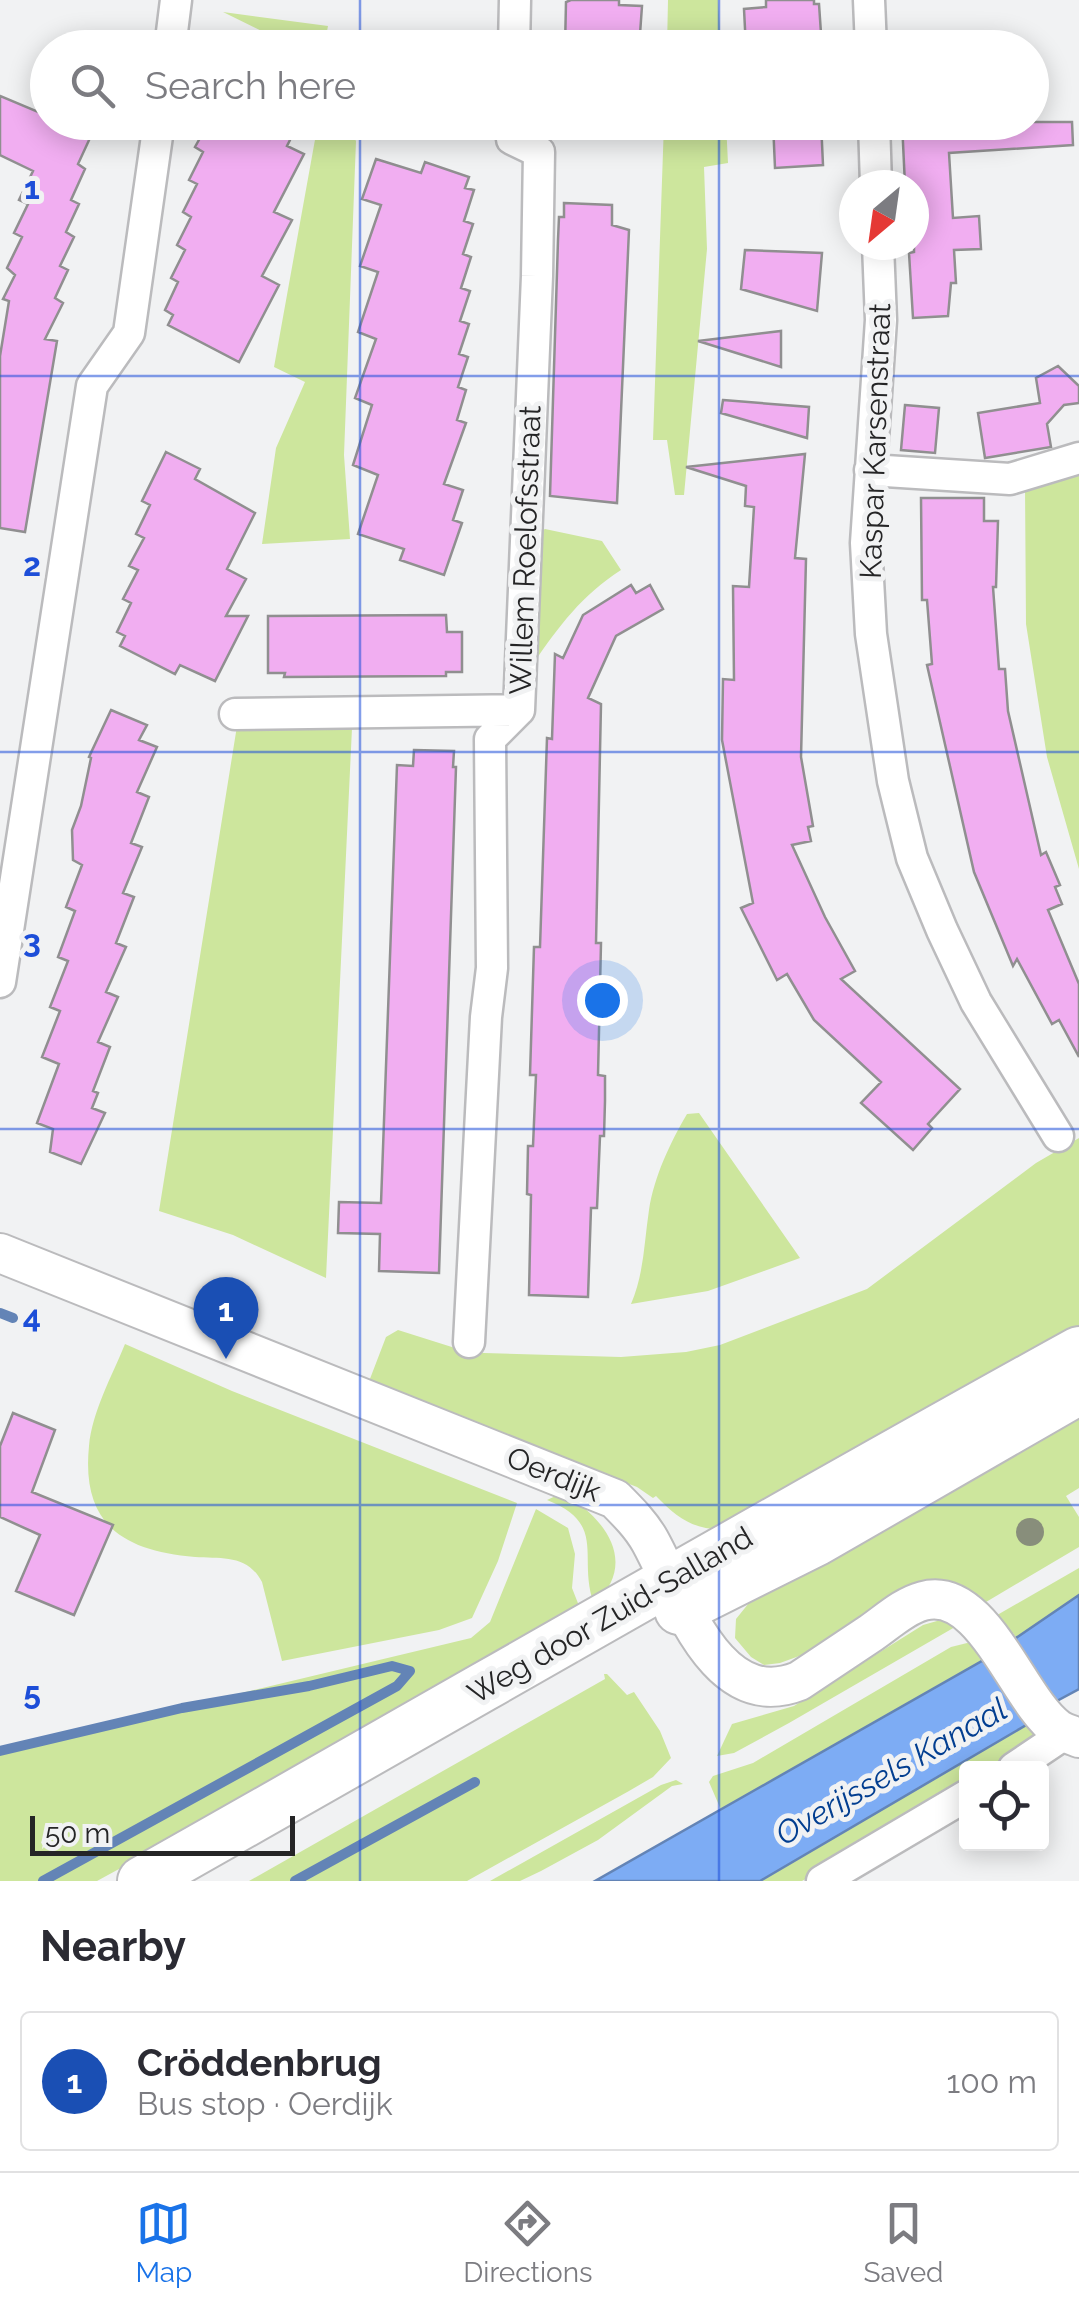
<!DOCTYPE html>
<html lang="en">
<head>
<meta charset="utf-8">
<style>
	:root { --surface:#fff; --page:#f7f7f7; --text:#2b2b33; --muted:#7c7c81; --line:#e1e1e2; --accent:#1a73e8 }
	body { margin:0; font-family:Raleway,sans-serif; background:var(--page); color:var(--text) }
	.controls { position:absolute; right:30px; bottom:30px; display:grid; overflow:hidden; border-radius:10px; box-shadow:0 5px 25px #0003 }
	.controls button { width:90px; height:90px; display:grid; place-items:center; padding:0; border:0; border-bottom:2px solid var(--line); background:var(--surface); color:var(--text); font:50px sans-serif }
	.compass { position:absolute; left:839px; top:170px; width:90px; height:90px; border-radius:50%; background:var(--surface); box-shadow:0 5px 25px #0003; rotate:209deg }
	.scale { position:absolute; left:30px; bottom:25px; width:265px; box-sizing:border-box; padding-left:10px; border:5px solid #252526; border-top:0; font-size:28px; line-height:35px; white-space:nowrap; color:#252526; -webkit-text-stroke:8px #f1f2f3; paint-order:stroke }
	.you { position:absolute; left:602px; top:1000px; width:35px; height:35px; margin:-25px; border:8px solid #fff; border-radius:50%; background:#1a73e8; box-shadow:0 0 0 15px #1a73e833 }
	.badge { display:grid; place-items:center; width:65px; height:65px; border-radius:50%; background:var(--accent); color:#fff; font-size:32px; font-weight:700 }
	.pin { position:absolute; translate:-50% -82px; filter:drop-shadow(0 2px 5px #0008) }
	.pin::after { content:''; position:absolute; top:52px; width:35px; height:30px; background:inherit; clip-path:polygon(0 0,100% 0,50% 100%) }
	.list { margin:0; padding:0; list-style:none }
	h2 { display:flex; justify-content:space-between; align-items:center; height:130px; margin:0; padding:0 40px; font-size:42px }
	h2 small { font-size:32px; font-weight:400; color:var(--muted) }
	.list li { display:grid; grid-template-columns:65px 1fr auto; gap:30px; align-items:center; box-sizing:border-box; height:140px; margin:0 20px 20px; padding:0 20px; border:2px solid var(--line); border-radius:10px }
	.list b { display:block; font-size:38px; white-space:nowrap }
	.list p { margin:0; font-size:32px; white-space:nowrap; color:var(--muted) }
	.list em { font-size:32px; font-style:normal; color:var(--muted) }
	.icon { flex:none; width:55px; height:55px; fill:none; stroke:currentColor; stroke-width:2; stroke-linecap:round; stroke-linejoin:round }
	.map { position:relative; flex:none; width:1079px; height:1881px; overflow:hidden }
	.search { position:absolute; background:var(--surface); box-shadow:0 5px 25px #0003; left:30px; right:30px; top:30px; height:110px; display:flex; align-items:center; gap:25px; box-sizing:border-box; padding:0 35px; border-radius:55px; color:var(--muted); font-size:38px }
	.sheet { height:290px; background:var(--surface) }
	nav { display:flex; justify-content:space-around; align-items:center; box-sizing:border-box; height:140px; border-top:2px solid var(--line); background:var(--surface); font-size:28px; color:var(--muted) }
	nav a { display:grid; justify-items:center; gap:5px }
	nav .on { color:var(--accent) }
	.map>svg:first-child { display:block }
</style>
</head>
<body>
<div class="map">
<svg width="1079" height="1881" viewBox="0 0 1079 1881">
	<rect width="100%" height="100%" fill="#f1f2f3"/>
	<path fill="#cde69d" d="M 668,0 L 718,0 L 721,47 L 667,47 Z
		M 223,12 L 328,26 L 324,47 L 294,47 Z
		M 318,123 L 345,123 L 356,141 L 344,455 L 350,539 L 262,544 L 276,448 L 305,382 L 274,367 Z
		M 664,123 L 726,123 L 728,163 L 704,167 L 707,249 L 684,495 L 675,495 L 667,440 L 653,440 Z
		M 1079,469 L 1079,869 L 1047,757 L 1026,624 L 1025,487 Z
		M 545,529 L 602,541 L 621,570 C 582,595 559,626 533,664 L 537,533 Z
		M 237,726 L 352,728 L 326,1278 L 233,1235 L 159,1211 Z
		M 699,1113 L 800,1258 L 708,1291 L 631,1304 C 644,1274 644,1243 649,1210 C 654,1177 670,1143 687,1114 Z
		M 1079,1138 L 1079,1333 L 728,1529 C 695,1531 678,1519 656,1496 L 653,1498 L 637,1487 L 368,1384 L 386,1337 L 398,1330 L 455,1348 L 484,1353 L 621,1357 L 686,1352 L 720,1345 L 867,1289 L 1036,1163 Z
		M 125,1344 L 232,1391 L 517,1503 L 498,1561 L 472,1618 L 439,1630 L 282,1661 L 262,1582 C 247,1554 222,1559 195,1557 C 124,1551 81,1525 89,1446 C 92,1412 112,1376 125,1344 Z
		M 1079,1406 L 1079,1488 L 1066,1496 L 1079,1517 L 1079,1547 L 981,1605 L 882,1604 L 802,1655 L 780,1663 L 764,1665 L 751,1657 L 735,1638 L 736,1619 L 757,1593 Z
		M 562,1493 C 604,1516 640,1563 594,1604 C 577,1557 608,1524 547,1500 Z
		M 536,1509 L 568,1528 L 575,1554 L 572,1588 L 583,1616 L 97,1881 L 0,1881 L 0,1751 L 471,1638 L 490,1622 Z
		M 1079,1568 L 1079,1595 L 1016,1638 L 1013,1633 L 1015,1650 L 992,1618 Z
		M 944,1619 L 951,1621 L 955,1627 L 789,1723 L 734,1753 L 717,1756 L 732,1724 L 794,1706 L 923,1625 Z
		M 967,1643 L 978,1644 L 994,1665 L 982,1661 L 721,1810 L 709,1782 L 713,1776 L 753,1763 L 951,1647 Z
		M 604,1674 L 607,1674 L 627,1695 L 634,1692 L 660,1731 L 671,1758 L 653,1777 L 629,1791 L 467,1881 L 249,1881 L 605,1679 Z
		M 1033,1721 L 1034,1737 C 1008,1763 1004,1768 966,1768 L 966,1786 L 802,1881 L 761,1881 Z
		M 676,1780 L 683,1784 L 672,1786 L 598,1840 L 541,1871 L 520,1881 L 490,1881 L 661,1785 Z"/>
	<path fill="#7dacf4" stroke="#6384b6" stroke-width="2.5" d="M 1079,1595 L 1079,1689 L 1055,1702 L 1028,1724 L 760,1881 L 595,1881 L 982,1661 L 997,1668 L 1016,1654 L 1016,1638 Z"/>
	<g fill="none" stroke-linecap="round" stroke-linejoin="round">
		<path stroke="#6384b6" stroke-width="10" d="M 0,1313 L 13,1318
			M 0,1751 L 182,1708 L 309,1686 L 392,1666 L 410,1671 L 397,1686 L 43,1881
			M 295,1881 L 475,1782"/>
	</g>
	<path fill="#f1aef1" stroke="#908f90" stroke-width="2.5" d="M 571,0 L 619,0 L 619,5 L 642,6 L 639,48 L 565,48 L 566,2 Z
		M 766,0 L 814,0 L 814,4 L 819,4 L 822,48 L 746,48 L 744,9 L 766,7 Z
		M 0,96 L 48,116 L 48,122 L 87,122 L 82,135 L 90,138 L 78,164 L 85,169 L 71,200 L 79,204 L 66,232 L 74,237 L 60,266 L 68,270 L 55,298 L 63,303 L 45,339 L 57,341 L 25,532 L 0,528 L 0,356 L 9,301 L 3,299 L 15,275 L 7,268 L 22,237 L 14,233 L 28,204 L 19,200 L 33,171 L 0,155 Z
		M 209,122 L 299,122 L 287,146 L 304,154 L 274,212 L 292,220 L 262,276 L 279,285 L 239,362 L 168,325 L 173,315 L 165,310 L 178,282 L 171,278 L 185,250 L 177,245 L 191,217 L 183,212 L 197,184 L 189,180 L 203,152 L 195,147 Z
		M 773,122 L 821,122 L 823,165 L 775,168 Z
		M 902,122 L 1072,122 L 1073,145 L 949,153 L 953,218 L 979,216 L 981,249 L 954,250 L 956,283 L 951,283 L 948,316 L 913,318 L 909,253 L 914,252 L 914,185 L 905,185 Z
		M 376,159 L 421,173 L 425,162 L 469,177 L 465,188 L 474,190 L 464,221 L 473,224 L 463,254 L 471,257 L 461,288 L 470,291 L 460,321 L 469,324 L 459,354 L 468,357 L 458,387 L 466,390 L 457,420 L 466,423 L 444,484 L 463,490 L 453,520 L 462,523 L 444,575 L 400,560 L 404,549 L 358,534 L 378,475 L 353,465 L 372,405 L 355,398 L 376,339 L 358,332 L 378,272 L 360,266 L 381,205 L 362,199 Z
		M 564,203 L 612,205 L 612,225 L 629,230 L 617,503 L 550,496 L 558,240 L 559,217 L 564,217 Z
		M 745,250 L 822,253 L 817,311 L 741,289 Z
		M 781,331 L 781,367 L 698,341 Z
		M 1058,366 L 1079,386 L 1079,403 L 1064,405 L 1047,424 L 1051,447 L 985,458 L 978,413 L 1040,403 L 1036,378 Z
		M 723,400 L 809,407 L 807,438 L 721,413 Z
		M 905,405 L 939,408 L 935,453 L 901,450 Z
		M 166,452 L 200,469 L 195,479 L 255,513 L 227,569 L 246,579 L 226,616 L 248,616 L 215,681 L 180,665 L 175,674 L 120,646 L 125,636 L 117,632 L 131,603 L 123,599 L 138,570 L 129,566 L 144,538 L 136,534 L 150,505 L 142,501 Z
		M 805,454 L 795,558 L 806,559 L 801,757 L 813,826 L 808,827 L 811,841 L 792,845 L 825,917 L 855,971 L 841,979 L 960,1089 L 928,1124 L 932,1128 L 913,1150 L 861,1103 L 881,1082 L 814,1020 L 787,974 L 777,980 L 741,908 L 753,903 L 722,740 L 723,679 L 734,680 L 733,586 L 749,587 L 754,507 L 745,506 L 746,486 L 686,467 Z
		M 921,498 L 984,498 L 984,521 L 998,521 L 996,587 L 993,587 L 999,669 L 1005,669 L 1008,711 L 1041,855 L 1046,852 L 1060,885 L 1055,887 L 1062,904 L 1048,910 L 1079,984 L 1079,1057 L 1059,1020 L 1052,1024 L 1017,959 L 1013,966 L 974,872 L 927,665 L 932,664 L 927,600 L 922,600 Z
		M 631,585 L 636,593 L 650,585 L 663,609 L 616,636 L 588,698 L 601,704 L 596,943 L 601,943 L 598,1075 L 605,1076 L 605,1101 L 604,1136 L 600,1136 L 597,1208 L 591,1208 L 588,1297 L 529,1295 L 531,1195 L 527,1194 L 528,1146 L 533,1146 L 536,1075 L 530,1075 L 534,947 L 540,947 L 547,738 L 552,739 L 555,654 L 563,658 L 583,615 Z
		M 446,615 L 447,632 L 462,632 L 462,672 L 446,672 L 446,676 L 284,677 L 285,673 L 268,673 L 268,616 Z
		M 111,710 L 147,725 L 139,740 L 157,747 L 137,792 L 149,797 L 131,843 L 142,847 L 123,893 L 134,897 L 116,943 L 126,947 L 106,992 L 118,997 L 98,1042 L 110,1047 L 93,1091 L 98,1093 L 92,1108 L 105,1113 L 81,1164 L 50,1152 L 53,1129 L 37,1123 L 59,1064 L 42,1057 L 60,1011 L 50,1007 L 68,961 L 58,957 L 75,911 L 66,907 L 82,865 L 73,860 L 72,830 L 81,806 L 91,758 L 89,757 Z
		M 414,750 L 454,751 L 453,767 L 456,767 L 439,1273 L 379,1271 L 380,1234 L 338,1233 L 339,1202 L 381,1203 L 397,765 L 413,766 Z
		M 13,1413 L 55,1430 L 32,1492 L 113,1525 L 74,1615 L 16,1591 L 40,1535 L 0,1517 L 0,1446 Z"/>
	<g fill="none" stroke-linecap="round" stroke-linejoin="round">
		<g stroke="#bbbbbd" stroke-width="35">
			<path id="minor" d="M 869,0 L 871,48
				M 170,48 L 176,0
				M 514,48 L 515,0
				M 874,122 L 876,185
				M 878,245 L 881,320 L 866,543 L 871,634 L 893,781 L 912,858 L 942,930 L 976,1002 L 1058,1136
				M 870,470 L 1010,479 L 1079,458
				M 235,714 L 519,710
				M 0,982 L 92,386 L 129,333 L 159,122
				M 469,1342 L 486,1017 L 492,968 L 490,739 L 519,710 L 537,276 L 539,152 L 512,139 L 511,122
				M 1014,1768 L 1066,1733
				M 822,1881 L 966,1796"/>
		</g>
		<g stroke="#bbbbbd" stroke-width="42">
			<path id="tertiary" d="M 0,1253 L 615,1499 C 628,1512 641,1525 650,1541 C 681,1597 716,1714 799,1681 C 823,1665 847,1649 871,1633 C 887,1622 904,1606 923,1601 C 983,1584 1018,1701 1058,1729 C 1064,1733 1072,1735 1079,1738"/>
		</g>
		<g stroke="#bbbbbd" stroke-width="52">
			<path id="primary" d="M 679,1610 L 817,1541 L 1079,1390
				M 142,1881 C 454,1705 765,1524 1079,1351"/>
		</g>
		<use href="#minor" stroke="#fff" stroke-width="30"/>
		<use href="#tertiary" stroke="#fff" stroke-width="38"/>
		<use href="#primary" stroke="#fff" stroke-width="48"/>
	</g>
	<circle fill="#888e7b" cx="1030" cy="1532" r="14"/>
	<path fill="none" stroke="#1d4ed8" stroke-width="2.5" stroke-opacity="0.55" d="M 360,0 L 360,48M 719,0 L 719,48M 360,122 L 360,1881M 719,122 L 719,1881M 0,376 L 1079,376M 0,752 L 1079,752M 0,1129 L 1079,1129M 0,1505 L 1079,1505"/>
	<g text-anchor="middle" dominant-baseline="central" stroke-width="10" stroke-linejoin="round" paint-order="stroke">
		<g font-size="30" fill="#252526" stroke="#f1f2f3">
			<text transform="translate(875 441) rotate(-88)">Kaspar Karsenstraat</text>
			<text transform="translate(525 550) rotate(-88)">Willem Roelofsstraat</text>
			<text transform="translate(554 1474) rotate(22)">Oerdijk</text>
			<text transform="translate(610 1615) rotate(-30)">Weg door Zuid-Salland</text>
		</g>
		<g font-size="32" font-style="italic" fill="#023e90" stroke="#f1f2f3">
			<text transform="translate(891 1771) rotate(-30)">Overijssels Kanaal</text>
		</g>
	</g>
	<g font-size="32" text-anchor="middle" font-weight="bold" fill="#1d4ed8" stroke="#f1f2f3" stroke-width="10" stroke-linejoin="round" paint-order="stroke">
		<text x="32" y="199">1</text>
		<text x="32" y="576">2</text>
		<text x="32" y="952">3</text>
		<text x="32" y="1328">4</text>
		<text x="32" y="1704">5</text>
	</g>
</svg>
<div class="controls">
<button><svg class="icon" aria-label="locate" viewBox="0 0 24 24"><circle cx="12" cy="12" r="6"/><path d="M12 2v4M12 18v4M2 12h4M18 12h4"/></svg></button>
</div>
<svg class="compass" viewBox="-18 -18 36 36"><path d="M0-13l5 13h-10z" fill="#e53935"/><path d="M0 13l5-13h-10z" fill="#7c7c81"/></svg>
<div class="scale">50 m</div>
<div class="you"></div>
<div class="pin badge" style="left:226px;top:1359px;background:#1a4fb4">1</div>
<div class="search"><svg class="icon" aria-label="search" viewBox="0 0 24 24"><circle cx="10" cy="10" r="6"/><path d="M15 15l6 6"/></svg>Search here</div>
</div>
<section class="sheet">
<h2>Nearby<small></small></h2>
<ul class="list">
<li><span class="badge" style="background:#1a4fb4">1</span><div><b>Cröddenbrug</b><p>Bus stop · Oerdijk</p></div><em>100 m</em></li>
</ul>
</section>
<nav>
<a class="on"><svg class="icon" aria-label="map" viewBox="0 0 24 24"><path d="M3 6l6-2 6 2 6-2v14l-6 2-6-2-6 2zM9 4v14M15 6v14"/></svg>Map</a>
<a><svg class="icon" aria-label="directions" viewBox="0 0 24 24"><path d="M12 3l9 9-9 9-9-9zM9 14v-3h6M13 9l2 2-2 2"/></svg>Directions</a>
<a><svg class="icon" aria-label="saved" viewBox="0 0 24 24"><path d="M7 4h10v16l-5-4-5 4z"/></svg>Saved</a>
</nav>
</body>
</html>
